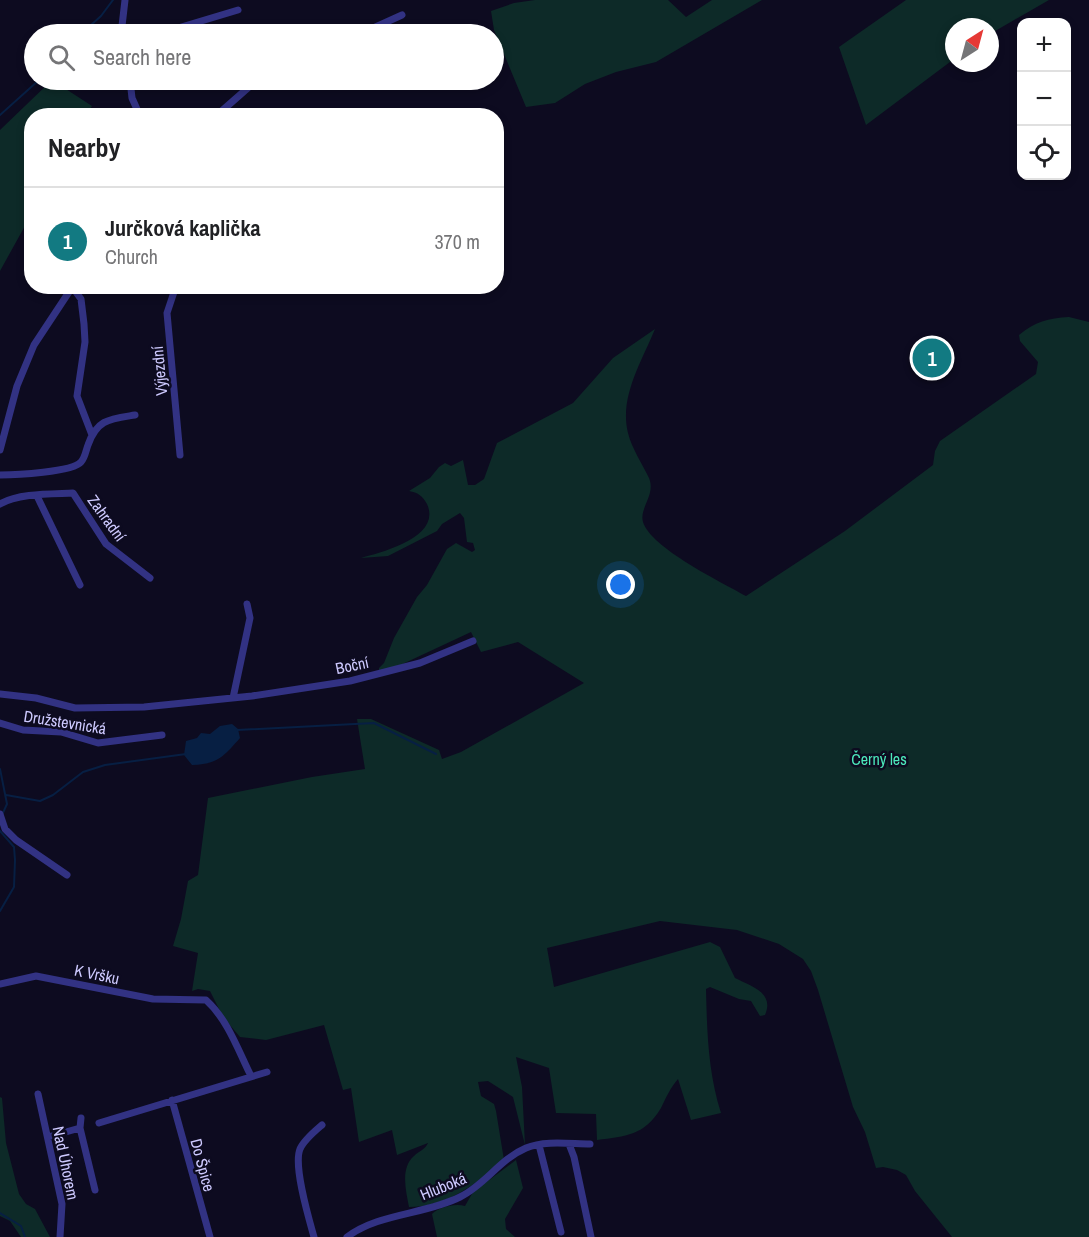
<!DOCTYPE html>
<html lang="en">
<head>
<meta charset="utf-8">
<style>
	:root { --surface:#fff; --page:#f2f2f2; --text:#202124; --muted:#757577; --line:#e0e0e0; --accent:#127a82 }
	body { margin:0; font-family:"Archivo Narrow",sans-serif; background:var(--page); color:var(--text) }
	.controls { position:absolute; right:18px; top:18px; display:grid; overflow:hidden; border-radius:12px; box-shadow:0 3px 9px #0003 }
	.controls button { width:54px; height:54px; display:grid; place-items:center; padding:0; border:0; border-bottom:2px solid var(--line); background:var(--surface); color:var(--text); font:30px sans-serif }
	.compass { position:absolute; left:945px; top:18px; width:54px; height:54px; border-radius:50%; background:var(--surface); box-shadow:0 3px 9px #0003; rotate:36deg }
	.you { position:absolute; left:621px; top:585px; width:21px; height:21px; margin:-15px; border:4px solid #fff; border-radius:50%; background:#1a73e8; box-shadow:0 0 0 9px #1a73e833 }
	.badge { display:grid; place-items:center; width:39px; height:39px; border-radius:50%; background:var(--accent); color:#fff; font-size:20px; font-weight:700 }
	.pin { position:absolute; translate:-50% -50%; border:3px solid #fff; box-shadow:0 2px 6px #0006 }
	.list { margin:0; padding:0; list-style:none }
	h2 { display:flex; justify-content:space-between; align-items:center; height:78px; margin:0; padding:0 24px; font-size:26px }
	h2 small { font-size:20px; font-weight:400; color:var(--muted) }
	.list li { display:grid; grid-template-columns:39px 1fr auto; gap:18px; align-items:center; box-sizing:border-box; height:108px; padding:0 24px; border-top:2px solid var(--line) }
	.list b { display:block; font-size:22px; white-space:nowrap }
	.list p { margin:0; font-size:20px; white-space:nowrap; color:var(--muted) }
	.list em { font-size:20px; font-style:normal; color:var(--muted) }
	.icon { flex:none; width:33px; height:33px; fill:none; stroke:currentColor; stroke-width:2; stroke-linecap:round; stroke-linejoin:round }
	.map { position:relative; flex:none; width:1089px; height:1237px; overflow:hidden }
	.search { position:absolute; background:var(--surface); box-shadow:0 3px 9px #0003; left:24px; top:24px; width:480px; height:66px; display:flex; align-items:center; gap:15px; box-sizing:border-box; padding:0 21px; border-radius:33px; color:var(--muted); font-size:22px }
	.panel { position:absolute; background:var(--surface); box-shadow:0 3px 9px #0003; left:24px; top:108px; width:480px; height:186px; border-radius:24px }
	.map>svg:first-child { display:block }
</style>
</head>
<body>
<div class="map">
<svg width="1089" height="1237" viewBox="0 0 1089 1237">
	<rect width="100%" height="100%" fill="#0d0b20"/>
	<path fill="#0d2a28" d="M 535,0 L 668,0 L 686,17 L 712,0 L 762,0 L 656,62 L 616,72 L 585,84 L 555,103 L 526,107 L 494,30 L 491,11 L 514,3 Z
		M 906,0 L 1049,0 L 990,34 L 990,27 L 954,27 L 954,59 L 866,125 L 839,47 Z
		M 52,80 L 92,106 L 86,115 L 32,116 L 31,215 L 0,271 L 0,130 Z
		M 1069,317 L 1089,322 L 1089,1237 L 952,1237 L 915,1191 L 906,1175 L 897,1170 L 883,1167 L 876,1168 L 865,1132 L 853,1107 L 818,990 L 811,971 L 803,959 L 779,944 L 737,930 L 660,921 L 547,948 L 554,987 L 710,942 L 720,947 L 735,978 C 750,986 775,992 765,1015 L 760,1016 L 751,1001 L 739,999 L 710,987 L 706,989 C 707,1031 708,1072 721,1113 L 691,1120 L 678,1079 C 670,1088 666,1098 661,1108 C 644,1136 626,1136 597,1140 L 596,1114 L 556,1113 L 549,1068 L 516,1057 L 522,1087 L 525,1145 L 513,1097 L 488,1081 L 478,1082 L 481,1096 L 494,1104 L 496,1111 L 504,1160 C 477,1184 446,1207 409,1207 C 406,1191 400,1168 414,1156 C 419,1151 425,1150 428,1143 L 397,1155 L 392,1130 L 359,1142 L 351,1088 L 343,1090 L 324,1025 L 266,1040 L 240,1037 L 223,1017 L 210,991 L 198,989 L 192,991 L 198,953 L 173,946 L 181,919 L 188,881 L 198,875 L 208,798 L 312,777 L 365,769 L 357,719 L 371,719 L 439,750 L 442,759 L 461,752 L 584,683 L 518,642 L 481,652 L 471,632 L 379,675 L 379,668 L 384,663 L 394,638 L 417,597 L 427,585 L 447,549 L 456,543 L 472,552 L 475,550 L 473,543 L 467,542 L 464,518 L 460,513 L 442,524 L 437,531 L 388,556 L 361,558 C 383,552 442,537 427,504 C 422,495 418,493 409,491 L 430,478 L 439,467 L 445,463 L 451,466 L 463,460 L 468,485 L 475,485 L 484,479 L 497,443 L 573,403 L 613,358 L 655,329 C 642,361 619,397 628,433 C 632,449 642,463 649,478 C 656,495 639,508 643,522 C 651,548 721,582 746,596 L 845,531 L 933,465 L 935,451 L 940,441 L 1036,374 L 1038,362 L 1020,341 L 1019,335 C 1035,322 1048,318 1069,317 Z
		M 0,1097 L 2,1098 L 6,1143 L 19,1194 L 26,1204 L 35,1209 L 50,1237 L 21,1237 L 10,1221 L 0,1216 Z
		M 516,1160 L 523,1188 L 505,1219 L 506,1229 L 515,1237 L 437,1237 L 432,1214 C 439,1207 455,1203 465,1206 L 473,1192 Z"/>
	<path fill="#071f43" d="M 232,724 L 238,729 L 240,738 C 223,757 218,764 192,765 L 184,755 L 186,741 L 197,738 L 201,733 L 210,734 L 220,726 Z"/>
	<g fill="none" stroke-linecap="round" stroke-linejoin="round">
		<path stroke="#071f43" stroke-width="2" d="M 81,34 L 101,16 L 113,0
			M 0,115 L 39,80
			M 237,730 L 374,723 L 436,754
			M 0,769 L 7,804 L 2,815
			M 6,795 L 40,801 L 53,795 L 83,772 L 105,765 L 186,754
			M 0,831 L 14,847 L 15,860 L 14,887 L 0,911
			M 0,1213 L 21,1226 L 25,1237"/>
		<path stroke="#323283" stroke-width="7" d="M 124,34 L 122,26 L 125,0
			M 158,34 L 238,10
			M 360,34 L 402,15
			M 130,80 L 132,98 L 140,116
			M 216,116 L 257,80
			M 176,286 L 167,313 L 180,455
			M 73,288 L 81,299 L 84,324 L 85,342 L 77,396 L 92,435
			M 0,450 L 17,386 L 34,345 L 69,292 L 70,286
			M 0,475 C 15,475 73,472 81,462 C 85,458 86,450 88,445 C 97,419 110,419 135,415
			M 37,496 L 80,585
			M 0,504 C 18,493 52,494 73,493 L 106,544 L 150,578
			M 0,694 L 36,698 L 75,708 L 144,707 L 252,696 L 350,681 L 420,663 L 473,641
			M 233,698 L 250,618 L 247,604
			M 0,723 L 23,730 L 61,732 L 98,743 L 162,735
			M 0,814 L 5,829 L 16,840 L 67,875
			M 0,984 L 36,976 L 153,999 L 206,1000 C 228,1020 238,1050 251,1076
			M 38,1094 L 62,1204 L 60,1237
			M 172,1100 L 210,1237
			M 81,1118 L 80,1128 L 95,1190
			M 99,1123 L 267,1072
			M 48,1137 L 80,1128
			M 569,1144 L 574,1157 L 591,1237
			M 539,1145 L 561,1232
			M 314,1237 C 309,1219 293,1166 300,1149 C 304,1140 315,1131 322,1125
			M 347,1237 C 379,1213 424,1215 460,1197 C 485,1185 500,1159 526,1148 C 545,1140 571,1144 590,1144"/>
	</g>
	<g text-anchor="middle" dominant-baseline="central" stroke-width="5" stroke-linejoin="round" paint-order="stroke">
		<g font-size="16" fill="#cecaff" stroke="#0d0b20">
			<text transform="translate(159 371) rotate(-95)">Výjezdní</text>
			<text transform="translate(107 518) rotate(54)">Zahradní</text>
			<text transform="translate(352 665) rotate(-12)">Boční</text>
			<text transform="translate(65 722) rotate(9)">Družstevnická</text>
			<text transform="translate(97 974) rotate(12)">K Vršku</text>
			<text transform="translate(66 1163) rotate(78)">Nad Úhorem</text>
			<text transform="translate(203 1165) rotate(75)">Do Špice</text>
			<text transform="translate(443 1186) rotate(-22)">Hluboká</text>
		</g>
		<g font-size="16" fill="#4ce8bb" stroke="#0d0b20">
			<text x="879" y="759">Černý les</text>
		</g>
	</g>
</svg>
<div class="controls">
<button>+</button>
<button>−</button>
<button><svg class="icon" aria-label="locate" viewBox="0 0 24 24"><circle cx="12" cy="12" r="6"/><path d="M12 2v4M12 18v4M2 12h4M18 12h4"/></svg></button>
</div>
<svg class="compass" viewBox="-18 -18 36 36"><path d="M0-13l5 13h-10z" fill="#e53935"/><path d="M0 13l5-13h-10z" fill="#757577"/></svg>
<div class="you"></div>
<div class="pin badge" style="left:932px;top:358px">1</div>
<div class="search"><svg class="icon" aria-label="search" viewBox="0 0 24 24"><circle cx="10" cy="10" r="6"/><path d="M15 15l6 6"/></svg>Search here</div>
<section class="panel">
<h2>Nearby<small></small></h2>
<ul class="list">
<li><span class="badge">1</span><div><b>Jurčková kaplička</b><p>Church</p></div><em>370 m</em></li>
</ul>
</section>
</div>
</body>
</html>
